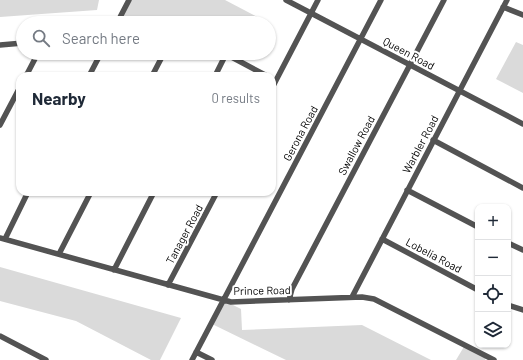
<!DOCTYPE html>
<html lang="en">
<head>
<meta charset="utf-8">
<style>
	:root { --surface:#fff; --page:#f2f2f3; --text:#1f2937; --muted:#747a83; --line:#e0e1e3 }
	body { margin:0; font-family:Barlow,sans-serif; background:var(--page); color:var(--text) }
	.controls { position:absolute; right:12px; bottom:12px; display:grid; overflow:hidden; border-radius:8px; box-shadow:0 1px 3px #0004 }
	.controls button { width:36px; height:36px; display:grid; place-items:center; padding:0; border:0; border-bottom:1px solid var(--line); background:var(--surface); color:var(--text); font:20px sans-serif }
	.list { margin:0; padding:0; list-style:none }
	h2 { display:flex; justify-content:space-between; align-items:center; height:52px; margin:0; padding:0 16px; font-size:17px }
	h2 small { font-size:13px; font-weight:400; color:var(--muted) }
	.icon { flex:none; width:22px; height:22px; fill:none; stroke:currentColor; stroke-width:2; stroke-linecap:round; stroke-linejoin:round }
	.map { position:relative; flex:none; width:523px; height:360px; overflow:hidden }
	.search { position:absolute; background:var(--surface); box-shadow:0 1px 3px #0004; left:16px; top:16px; width:260px; height:44px; display:flex; align-items:center; gap:10px; box-sizing:border-box; padding:0 14px; border-radius:22px; color:var(--muted); font-size:15px }
	.panel { position:absolute; background:var(--surface); box-shadow:0 1px 3px #0004; left:16px; top:72px; width:260px; height:124px; border-radius:12px }
	.map>svg:first-child { display:block }
</style>
</head>
<body>
<div class="map">
<svg width="523" height="360" viewBox="0 0 523 360">
	<rect width="100%" height="100%" fill="#fff"/>
	<path fill="#dadada" d="M 0,0 L 99,0 L 97,10 L 0,17 Z
		M 128,0 L 225,0 L 269,23 L 225,23 L 214,17 L 211,23 L 117,23 Z
		M 516,42 L 523,45 L 523,93 L 496,79 Z
		M 0,267 L 181,318 L 160,360 L 151,360 L 76,321 L 0,301 Z
		M 223,300 L 241,309 L 242,330 L 362,325 L 431,360 L 286,360 L 212,324 Z
		M 465,345 L 486,357 L 485,360 L 456,360 Z"/>
	<g fill="none" stroke-linecap="round" stroke-linejoin="round">
		<path stroke="#535353" stroke-width="5.5" d="M 286,0 L 523,124
			M 503,7 L 523,15
			M 117,23 L 129,0
			M 0,45 L 23,43
			M 224,53 L 267,76
			M 26,76 L 38,53
			M 89,76 L 101,53
			M 152,76 L 164,53
			M 215,76 L 226,54
			M 272,88 L 318,0
			M 0,125 L 20,87
			M 433,140 L 523,188
			M 407,190 L 478,227
			M 0,238 L 231,302 L 362,297 L 374,299 L 494,360
			M 5,239 L 28,192
			M 382,239 L 478,290
			M 508,243 L 523,250
			M 59,254 L 91,192
			M 114,270 L 154,192
			M 168,285 L 217,192
			M 352,297 L 507,0
			M 289,300 L 292,289 L 444,0
			M 508,305 L 523,310
			M 0,336 L 46,360
			M 196,352 L 212,360
			M 192,360 L 381,0"/>
	</g>
	<g text-anchor="middle" dominant-baseline="central" stroke-width="4" stroke-linejoin="round" paint-order="stroke">
		<g font-size="11" fill="#000" stroke="#fff">
			<text transform="translate(409 53) rotate(28)">Queen Road</text>
			<text transform="translate(300 133) rotate(-62)">Gerona Road</text>
			<text transform="translate(420 144) rotate(-62)">Warbler Road</text>
			<text transform="translate(356 145) rotate(-62)">Swallow Road</text>
			<text transform="translate(184 234) rotate(-62)">Tanager Road</text>
			<text transform="translate(434 255) rotate(28)">Lobelia Road</text>
			<text transform="translate(262 290) rotate(-1)">Prince Road</text>
		</g>
	</g>
</svg>
<div class="controls">
<button>+</button>
<button>−</button>
<button><svg class="icon" aria-label="locate" viewBox="0 0 24 24"><circle cx="12" cy="12" r="6"/><path d="M12 2v4M12 18v4M2 12h4M18 12h4"/></svg></button>
<button><svg class="icon" aria-label="layers" viewBox="0 0 24 24"><path d="M12 4l9 5-9 5-9-5zM3 14l9 5 9-5"/></svg></button>
</div>
<div class="search"><svg class="icon" aria-label="search" viewBox="0 0 24 24"><circle cx="10" cy="10" r="6"/><path d="M15 15l6 6"/></svg>Search here</div>
<section class="panel">
<h2>Nearby<small>0 results</small></h2>
<ul class="list">
</ul>
</section>
</div>
</body>
</html>
